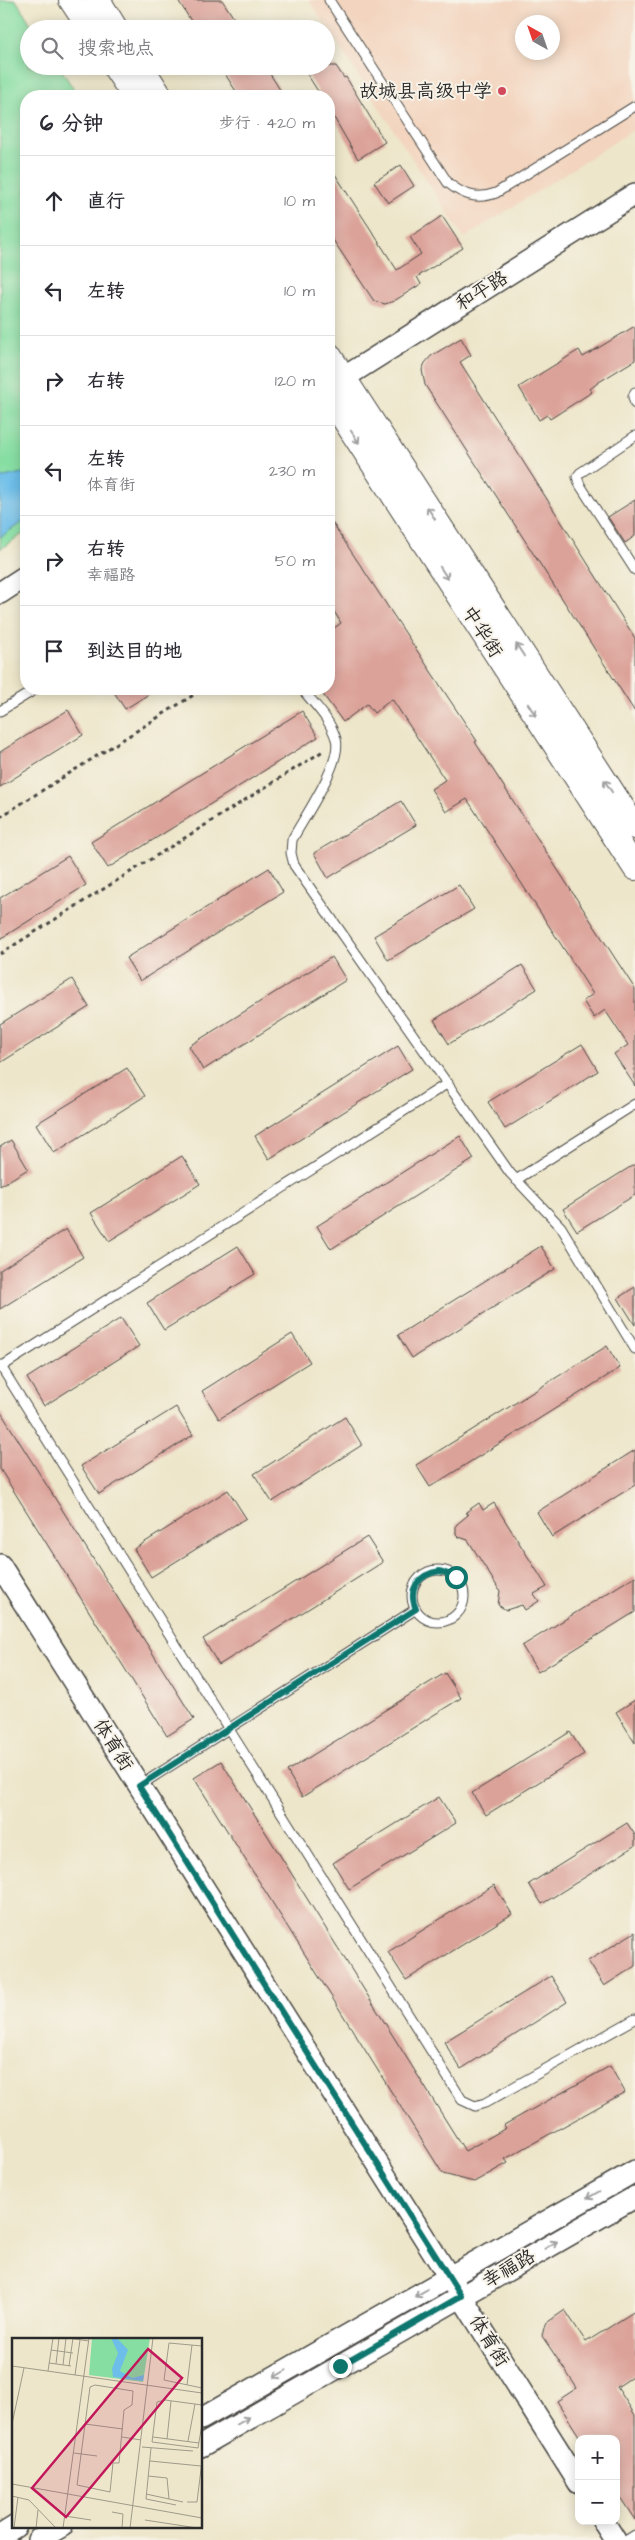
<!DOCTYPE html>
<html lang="zh">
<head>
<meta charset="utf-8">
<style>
	:root { --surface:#fff; --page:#f2f2f3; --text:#2b2b33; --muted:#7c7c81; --line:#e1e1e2 }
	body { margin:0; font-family:"Architects Daughter","LXGW WenKai TC",sans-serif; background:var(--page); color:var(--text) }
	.controls { position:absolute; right:15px; bottom:15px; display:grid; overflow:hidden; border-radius:10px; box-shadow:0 2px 12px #0003 }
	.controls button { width:45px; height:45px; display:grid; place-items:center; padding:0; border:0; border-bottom:1px solid var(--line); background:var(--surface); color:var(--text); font:25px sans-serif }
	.compass { position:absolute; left:515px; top:15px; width:45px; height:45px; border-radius:50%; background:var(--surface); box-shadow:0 2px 12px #0003; rotate:320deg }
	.stop { position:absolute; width:15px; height:15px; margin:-11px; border:4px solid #0f766e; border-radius:50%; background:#fff }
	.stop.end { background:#0f766e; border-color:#fff; box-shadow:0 1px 5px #0008 }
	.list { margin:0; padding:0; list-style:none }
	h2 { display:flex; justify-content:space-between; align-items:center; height:65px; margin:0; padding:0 20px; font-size:21px }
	h2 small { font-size:16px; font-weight:400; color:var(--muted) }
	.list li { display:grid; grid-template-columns:32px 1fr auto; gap:15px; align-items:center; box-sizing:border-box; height:90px; padding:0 20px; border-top:1px solid var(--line) }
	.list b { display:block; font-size:19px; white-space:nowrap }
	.list p { margin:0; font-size:16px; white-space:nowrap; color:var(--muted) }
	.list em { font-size:16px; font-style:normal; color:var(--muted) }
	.icon { flex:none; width:28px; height:28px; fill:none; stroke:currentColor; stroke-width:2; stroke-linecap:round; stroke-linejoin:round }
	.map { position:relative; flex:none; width:635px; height:2540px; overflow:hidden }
	.search { position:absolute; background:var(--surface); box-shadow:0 2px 12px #0003; left:20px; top:20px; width:315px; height:55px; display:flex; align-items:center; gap:12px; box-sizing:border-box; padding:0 18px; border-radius:28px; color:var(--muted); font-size:19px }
	.panel { position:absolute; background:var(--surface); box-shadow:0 2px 12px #0003; left:20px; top:90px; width:315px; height:605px; border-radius:20px }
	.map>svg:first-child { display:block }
</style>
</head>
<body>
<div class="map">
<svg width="635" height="2540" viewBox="0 0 635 2540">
	<rect width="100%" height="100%" fill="#f7f3e8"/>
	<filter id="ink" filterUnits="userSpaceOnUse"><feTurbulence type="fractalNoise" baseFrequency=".02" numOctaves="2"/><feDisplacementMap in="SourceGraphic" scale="10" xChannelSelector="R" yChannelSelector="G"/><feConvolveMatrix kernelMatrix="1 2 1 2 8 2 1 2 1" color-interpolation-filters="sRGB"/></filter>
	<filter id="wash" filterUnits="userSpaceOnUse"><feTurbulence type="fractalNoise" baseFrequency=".0096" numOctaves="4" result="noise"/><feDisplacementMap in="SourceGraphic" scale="20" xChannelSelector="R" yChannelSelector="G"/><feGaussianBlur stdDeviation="1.12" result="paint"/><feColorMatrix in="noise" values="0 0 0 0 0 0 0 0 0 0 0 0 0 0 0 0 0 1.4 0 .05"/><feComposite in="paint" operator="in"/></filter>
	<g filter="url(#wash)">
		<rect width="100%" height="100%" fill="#ede6ca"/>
		<path fill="#f3d4be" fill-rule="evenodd" d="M 309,0 L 635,0 L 635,129 L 464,238 ZM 522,22 L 552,22 L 552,52 L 522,52 Z"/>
		<path fill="#87dea3" stroke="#598467" d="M 0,0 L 16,0 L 34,29 L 29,29 L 29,66 L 59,66 L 78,96 L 26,96 L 26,532 L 0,549 Z"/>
		<path fill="#6dbee9" stroke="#4c748a" d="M 26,472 L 26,520 L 0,537 L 0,478 Z"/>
		<g id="blocks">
			<path fill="#dba299" d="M 178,0 L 222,0 L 241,29 L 196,29 Z
				M 220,66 L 265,66 L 284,96 L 239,96 Z
				M 302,66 L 336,66 L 344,78 L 346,77 L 385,142 L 358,159 L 329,109 L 329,96 L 321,96 Z
				M 329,165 L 397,270 L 421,254 L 410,237 L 442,216 L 463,248 L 417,277 L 421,284 L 394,301 L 385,304 L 374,301 L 329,234 Z
				M 401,165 L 414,186 L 388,203 L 374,182 Z
				M 635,326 L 635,360 L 599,382 L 590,389 L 592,392 L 550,419 L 547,415 L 539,420 L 519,387 L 579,350 L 583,357 Z
				M 461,338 L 471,355 L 460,362 L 635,638 L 635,712 L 425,385 L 422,370 L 425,363 L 431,356 Z
				M 635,500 L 635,536 L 625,543 L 608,517 Z
				M 329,518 L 477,741 L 475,742 L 635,989 L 635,1086 L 614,1054 L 628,1045 L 605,1010 L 594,1018 L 583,1001 L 593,994 L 467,799 L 446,812 L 431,789 L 445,780 L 392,699 L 374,713 L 367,704 L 343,722 L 319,689 L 329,689 L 329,632 L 341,623 L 329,603 Z
				M 112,689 L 157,689 L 125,709 Z
				M 68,710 L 83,735 L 0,787 L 0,752 Z
				M 302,711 L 318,737 L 108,868 L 91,842 Z
				M 401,801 L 416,825 L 328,878 L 314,853 Z
				M 68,856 L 86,885 L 0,939 L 0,898 Z
				M 269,868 L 283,892 L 140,981 L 126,958 Z
				M 459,885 L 474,909 L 388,960 L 374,936 Z
				M 332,957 L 346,980 L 203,1070 L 189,1046 Z
				M 522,965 L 537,989 L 449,1044 L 434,1020 Z
				M 72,979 L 89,1007 L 0,1063 L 0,1024 Z
				M 582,1044 L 598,1071 L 505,1129 L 488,1102 Z
				M 398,1046 L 412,1069 L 269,1159 L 255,1136 Z
				M 127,1068 L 145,1096 L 54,1153 L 36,1124 Z
				M 460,1136 L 474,1159 L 331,1249 L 317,1226 Z
				M 11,1140 L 28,1169 L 0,1186 L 0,1147 Z
				M 182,1156 L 200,1184 L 109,1241 L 91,1213 Z
				M 635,1164 L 635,1195 L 577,1231 L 563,1209 Z
				M 66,1229 L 83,1257 L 0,1309 L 0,1270 Z
				M 238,1246 L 255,1274 L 164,1330 L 147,1303 Z
				M 541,1246 L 555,1269 L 412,1358 L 398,1335 Z
				M 635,1287 L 635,1325 L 618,1298 Z
				M 121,1318 L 139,1346 L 44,1406 L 27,1378 Z
				M 292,1334 L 310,1362 L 219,1419 L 202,1391 Z
				M 607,1346 L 620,1368 L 430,1487 L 416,1465 Z
				M 176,1407 L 193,1435 L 99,1494 L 81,1466 Z
				M 0,1411 L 194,1719 L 167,1736 L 0,1469 Z
				M 345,1417 L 362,1445 L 272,1502 L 254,1474 Z
				M 635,1450 L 635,1485 L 552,1537 L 537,1512 Z
				M 228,1490 L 246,1518 L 151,1577 L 134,1549 Z
				M 479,1503 L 483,1510 L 494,1503 L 547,1587 L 534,1594 L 539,1601 L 525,1610 L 522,1605 L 506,1610 L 498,1605 L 500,1591 L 468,1540 L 459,1537 L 456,1534 L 456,1525 L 468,1515 L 466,1512 Z
				M 367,1537 L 383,1562 L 219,1665 L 203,1639 Z
				M 635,1576 L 635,1612 L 538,1672 L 522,1646 Z
				M 445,1673 L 461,1698 L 302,1797 L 287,1771 Z
				M 635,1700 L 635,1743 L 616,1712 Z
				M 570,1732 L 584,1754 L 486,1815 L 472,1793 Z
				M 221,1761 L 465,2151 L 506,2128 L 504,2125 L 610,2066 L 625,2092 L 505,2159 L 508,2163 L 474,2182 L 443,2174 L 194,1778 Z
				M 439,1797 L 456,1823 L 349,1889 L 333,1863 Z
				M 627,1823 L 635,1835 L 635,1846 L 542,1904 L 529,1884 Z
				M 494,1885 L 512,1914 L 406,1980 L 388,1952 Z
				M 635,1932 L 635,1966 L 604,1986 L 588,1961 Z
				M 551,1976 L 567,2002 L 461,2069 L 444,2042 Z
				M 565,2310 L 586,2342 L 635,2311 L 635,2375 L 617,2387 L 635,2415 L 635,2520 L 616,2491 L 616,2439 L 581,2439 L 557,2401 L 577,2388 L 542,2336 L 545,2324 Z"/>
		</g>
	</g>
	<g filter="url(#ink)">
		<use href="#blocks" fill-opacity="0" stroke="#484743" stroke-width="1"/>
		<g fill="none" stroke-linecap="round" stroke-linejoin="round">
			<g stroke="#484743" stroke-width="11">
				<path id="service" d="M 329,0 L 448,183 C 463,195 477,200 496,193 L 635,106
					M 635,392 L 633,397 L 635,404
					M 635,436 L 580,473 L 577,477 L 580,485 L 635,570
					M 302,689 C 315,705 330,719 336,739 C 343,762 303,819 292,840 L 291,853 L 294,865 L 510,1173 L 561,1227 L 635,1349
					M 0,711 L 36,689
					M 516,1180 L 635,1104
					M 0,1365 L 462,2100 L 475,2106 L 485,2103 L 635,2019
					M 1,1367 L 448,1083
					M412 1596a26 26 0 1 1 52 0a26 26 0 1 1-52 0Z
					M 139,1786 L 416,1609
					M 627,2540 L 635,2535"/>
			</g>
			<g stroke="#484743" stroke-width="24">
				<path id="tertiary" d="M 329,387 L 635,194
					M 0,593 L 26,576
					M 0,1565 L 579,2483
					M 201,2419 L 635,2171
					M 201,2446 L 635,2197
					M 603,2521 L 615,2540
					M 0,2536 L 16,2526
					M 38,2540 L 62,2526"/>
			</g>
			<g stroke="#484743" stroke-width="26">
				<path id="secondary" d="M 71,0 L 90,29
					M 98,0 L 116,29
					M 114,66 L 134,96
					M 141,66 L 160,96
					M 329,355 L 635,827
					M 329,396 L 635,868"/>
			</g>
			<path stroke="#484743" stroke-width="3" stroke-dasharray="4 4" stroke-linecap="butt" d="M 0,817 L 203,689
				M 0,954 L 323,751"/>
			<use href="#service" stroke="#fff" stroke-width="9"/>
			<use href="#tertiary" stroke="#fff" stroke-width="21"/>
			<use href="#secondary" stroke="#fff" stroke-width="24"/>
		</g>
		<defs><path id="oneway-shaft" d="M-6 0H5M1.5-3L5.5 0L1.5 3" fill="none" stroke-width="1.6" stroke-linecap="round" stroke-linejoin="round" transform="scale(1.25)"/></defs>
		<g stroke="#a0a0a0">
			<use href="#oneway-shaft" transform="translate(355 437) rotate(57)"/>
			<use href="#oneway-shaft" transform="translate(431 513) rotate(-123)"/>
			<use href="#oneway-shaft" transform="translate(444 573) rotate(57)"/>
			<use href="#oneway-shaft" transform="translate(520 650) rotate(-123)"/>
			<use href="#oneway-shaft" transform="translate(532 710) rotate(57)"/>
			<use href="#oneway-shaft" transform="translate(608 786) rotate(-123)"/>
			<use href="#oneway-shaft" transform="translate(593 2195) rotate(150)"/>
			<use href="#oneway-shaft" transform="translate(551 2245) rotate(-30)"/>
			<use href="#oneway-shaft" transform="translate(421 2293) rotate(150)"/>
			<use href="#oneway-shaft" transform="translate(280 2374) rotate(150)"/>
			<use href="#oneway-shaft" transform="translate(243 2421) rotate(-30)"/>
		</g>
	</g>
	<g fill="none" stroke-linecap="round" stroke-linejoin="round" filter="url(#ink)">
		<path stroke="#0f766e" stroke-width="6" d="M 340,2366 L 461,2296 L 139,1786 L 416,1609 C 407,1589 419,1574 440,1571 L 456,1577"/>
	</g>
	<circle fill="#d1495b" stroke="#f7f3e8" stroke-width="2" cx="502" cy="91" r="5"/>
	<g text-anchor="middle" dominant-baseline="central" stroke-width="4" stroke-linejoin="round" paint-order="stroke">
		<g font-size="19" fill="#2b2b2b" stroke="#f7f3e8" text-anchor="end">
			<text x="492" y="91">故城县高级中学</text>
		</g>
		<g font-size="19" fill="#2b2b2b" stroke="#f7f3e8">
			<text transform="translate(482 291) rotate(-32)">和平路</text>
			<text transform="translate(482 632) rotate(57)">中华街</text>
			<text transform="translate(113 1745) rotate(58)">体育街</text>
			<text transform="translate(509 2269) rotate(-30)">幸福路</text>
			<text transform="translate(489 2341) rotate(58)">体育街</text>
		</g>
	</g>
	<g transform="translate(12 2338)">
		<rect width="190" height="190" fill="#ede6ca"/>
		<path d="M 80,0 L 138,0 L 131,44 L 77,37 Z" fill="#87dea3"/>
		<path d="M 99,0 L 105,0 L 116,12 L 108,33 L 120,40 L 132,37 L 131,43 L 101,39 L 100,31 L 106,15 Z" fill="#6dbee9"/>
		<path fill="none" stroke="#9f9b8a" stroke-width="1" d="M 56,0 L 77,3M 190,8 L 157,5 L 152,42 L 190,50M 39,12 L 61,15M 37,25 L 59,28M 44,26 L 47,0M 51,27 L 54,0M 0,28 L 190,55M 57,28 L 61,0M 36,33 L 41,0M 63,37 L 68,2M 83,47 L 121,53 L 120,67 L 112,72 L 107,125 L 101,125 L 98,154 L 65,147 L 78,49 ZM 175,47 L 180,7M 190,67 L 153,62 L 145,64 L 140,104 L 186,110 L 190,86M 0,86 L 12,30M 73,86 L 111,91M 110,99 L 129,102M 141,99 L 187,105M 155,101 L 159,63M 176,103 L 183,66M 130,109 L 181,113M 139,110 L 134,161 L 164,167M 62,115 L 85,118M 138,123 L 189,128M 136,138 L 155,140 L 157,161M 0,146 L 190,180M 134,156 L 171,164M 0,158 L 17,162 L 44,190M 175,164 L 185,164 L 190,123M 100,174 L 111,176 L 110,190M 53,178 L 79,182M 133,182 L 185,190M 2,190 L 6,159M 24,190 L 26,172M 51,190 L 77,0M 118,190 L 141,0"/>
		<path fill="#c2185b" fill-opacity="0.15" stroke="#c2185b" stroke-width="2.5" d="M 136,11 L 170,40 L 54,179 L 20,150 Z"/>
		<rect width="190" height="190" fill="none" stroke="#2b2b2b" stroke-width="2.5"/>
	</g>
</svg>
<div class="controls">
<button>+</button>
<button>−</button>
</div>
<svg class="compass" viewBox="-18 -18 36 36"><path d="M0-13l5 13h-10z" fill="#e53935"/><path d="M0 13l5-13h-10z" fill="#7c7c81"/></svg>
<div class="stop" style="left:456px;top:1577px"></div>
<div class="stop end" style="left:340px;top:2366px"></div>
<div class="search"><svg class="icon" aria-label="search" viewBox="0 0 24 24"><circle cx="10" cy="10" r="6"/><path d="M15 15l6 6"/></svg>搜索地点</div>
<section class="panel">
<h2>6 分钟<small>步行 · 420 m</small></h2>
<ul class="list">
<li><svg class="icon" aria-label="ahead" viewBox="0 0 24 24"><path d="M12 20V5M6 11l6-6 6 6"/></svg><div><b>直行</b></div><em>10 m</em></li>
<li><svg class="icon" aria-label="left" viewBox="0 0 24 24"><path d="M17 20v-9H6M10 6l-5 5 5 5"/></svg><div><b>左转</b></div><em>10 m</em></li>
<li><svg class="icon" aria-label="right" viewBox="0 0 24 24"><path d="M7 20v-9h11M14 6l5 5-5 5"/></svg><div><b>右转</b></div><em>120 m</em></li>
<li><svg class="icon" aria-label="left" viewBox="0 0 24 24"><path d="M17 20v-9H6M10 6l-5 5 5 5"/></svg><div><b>左转</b><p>体育街</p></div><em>230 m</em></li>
<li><svg class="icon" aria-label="right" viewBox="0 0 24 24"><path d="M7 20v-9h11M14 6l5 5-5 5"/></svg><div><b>右转</b><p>幸福路</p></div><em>50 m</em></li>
<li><svg class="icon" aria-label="arrive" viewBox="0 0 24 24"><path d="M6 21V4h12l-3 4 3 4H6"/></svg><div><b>到达目的地</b></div></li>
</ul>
</section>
</div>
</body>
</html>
